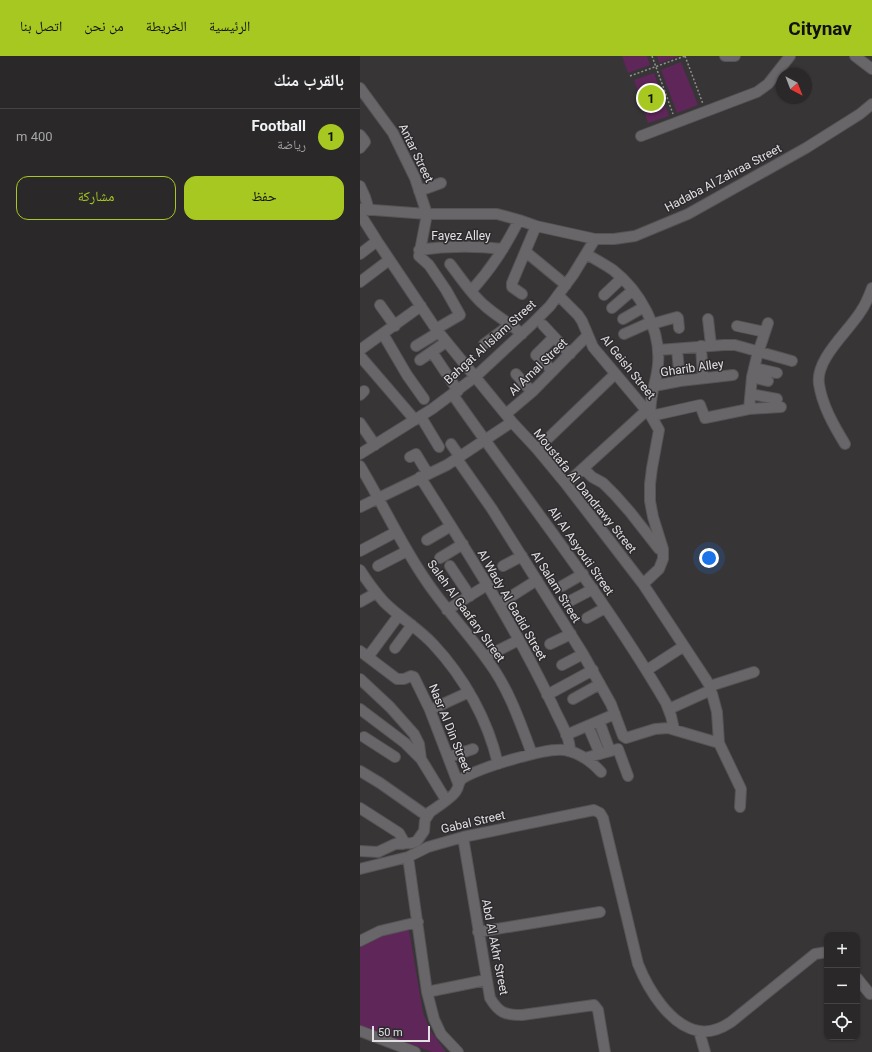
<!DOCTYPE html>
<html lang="ar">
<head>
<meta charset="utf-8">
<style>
	:root { --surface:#2a2829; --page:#323031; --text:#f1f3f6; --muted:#a5a6a8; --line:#464446; --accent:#a6c820 }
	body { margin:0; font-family:Roboto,"Noto Naskh Arabic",sans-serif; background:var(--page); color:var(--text); direction:rtl }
	.controls { position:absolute; right:12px; bottom:12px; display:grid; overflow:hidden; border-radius:8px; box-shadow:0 1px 3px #0004 }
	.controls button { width:36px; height:36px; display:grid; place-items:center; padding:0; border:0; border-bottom:1px solid var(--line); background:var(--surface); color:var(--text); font:20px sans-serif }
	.compass { position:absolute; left:416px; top:12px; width:36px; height:36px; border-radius:50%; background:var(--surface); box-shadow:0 1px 3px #0004; rotate:138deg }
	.scale { position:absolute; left:12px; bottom:10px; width:58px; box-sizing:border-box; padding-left:4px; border:2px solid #e2e0e2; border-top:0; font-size:11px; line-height:14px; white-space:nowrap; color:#e2e0e2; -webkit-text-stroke:3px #2d2b2d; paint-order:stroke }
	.you { position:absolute; left:349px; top:502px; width:14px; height:14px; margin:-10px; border:3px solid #fff; border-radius:50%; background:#1a73e8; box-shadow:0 0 0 6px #1a73e833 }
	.badge { display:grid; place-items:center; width:26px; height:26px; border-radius:50%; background:var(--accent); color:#111; font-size:13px; font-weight:700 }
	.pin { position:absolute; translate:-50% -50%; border:2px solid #fff; box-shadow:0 1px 4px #0006 }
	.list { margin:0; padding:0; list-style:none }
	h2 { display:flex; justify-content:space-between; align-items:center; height:52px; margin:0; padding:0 16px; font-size:17px }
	h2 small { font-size:13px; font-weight:400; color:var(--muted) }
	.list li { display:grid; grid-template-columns:26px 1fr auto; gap:12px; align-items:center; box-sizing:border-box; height:56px; padding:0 16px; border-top:1px solid var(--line) }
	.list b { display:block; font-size:15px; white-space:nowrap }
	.list p { margin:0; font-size:13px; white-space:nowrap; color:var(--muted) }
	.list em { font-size:13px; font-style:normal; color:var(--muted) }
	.actions { display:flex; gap:8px; padding:12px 16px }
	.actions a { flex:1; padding:9px 0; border:1px solid var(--accent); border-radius:12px; text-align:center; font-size:14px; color:var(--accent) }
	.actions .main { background:var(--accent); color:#111 }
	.icon { flex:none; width:22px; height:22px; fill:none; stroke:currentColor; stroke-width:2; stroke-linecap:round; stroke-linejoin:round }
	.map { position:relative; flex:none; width:512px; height:996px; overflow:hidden; direction:ltr }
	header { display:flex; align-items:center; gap:24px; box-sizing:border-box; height:56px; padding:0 20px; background:var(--accent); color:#111 }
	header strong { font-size:19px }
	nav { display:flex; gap:22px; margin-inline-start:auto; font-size:14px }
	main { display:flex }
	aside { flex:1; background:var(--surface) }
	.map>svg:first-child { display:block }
</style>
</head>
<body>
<header>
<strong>Citynav</strong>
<nav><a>الرئيسية</a><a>الخريطة</a><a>من نحن</a><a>اتصل بنا</a></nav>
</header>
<main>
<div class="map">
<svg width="512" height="996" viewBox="0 0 512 996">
	<rect width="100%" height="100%" fill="#383537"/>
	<path fill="#5f265a" d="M 262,0 L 287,0 L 290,9 L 268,17 Z
		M 297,0 L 319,0 L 299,7 Z
		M 321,6 L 338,49 L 317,57 L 301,14 Z
		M 294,17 L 309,60 L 288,67 L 274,24 Z
		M 49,874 L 63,957 L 70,974 L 86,996 L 72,996 L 0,970 L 0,891 C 15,881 31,877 49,874 Z"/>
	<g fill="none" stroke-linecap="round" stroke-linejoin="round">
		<g stroke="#565355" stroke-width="12">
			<path id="minor" d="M 365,0 L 375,0
				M 495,0 L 512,13
				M 0,32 L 33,77 L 55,122 L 67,158 L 59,200 L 69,209 L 86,234 L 100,259 L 76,273
				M 0,79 L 4,84 L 5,86 L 0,92
				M 281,80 L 397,36 L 408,28 L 430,0
				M 0,130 L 5,141 L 9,154
				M 59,135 L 81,127
				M 0,153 L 67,158 L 137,158 L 159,164 L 176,170 L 235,183 L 254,183 L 275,180 L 328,158 L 446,92 L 500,58 L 512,48
				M 0,158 L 17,185 L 76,273 L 152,366 L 177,393 L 206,428 L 283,528 L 345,622 L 350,630 L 354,645 L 357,656 L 359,687 L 381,733 L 380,751
				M 59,194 C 87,190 115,190 143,193
				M 166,196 L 206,229
				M 0,198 L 17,185
				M 226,198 C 235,203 244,208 253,214 C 280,235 301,273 298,308 C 297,325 288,343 291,360
				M 90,208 C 101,222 111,238 124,249 C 136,260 150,267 162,278
				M 0,226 L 29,204
				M 111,235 C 132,212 145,191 159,164
				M 162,238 L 152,231 L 152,227 L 176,170
				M 198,239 L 218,259 L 222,265 L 233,291 L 291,360 L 299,374 L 292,412 L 290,428 L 290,445 L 293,461 L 303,493 L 303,503 L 299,513 L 283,528
				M 244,239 L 262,222
				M 20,249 L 35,270
				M 252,252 L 273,234
				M 263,263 L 284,251
				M 348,263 L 351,289
				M 292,268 L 317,261 L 318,262 L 319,272
				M 183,269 L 210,298
				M 377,270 L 405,276
				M 23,278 L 47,319 L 64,343
				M 264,278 L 291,266
				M 124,288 L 151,268
				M 56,290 L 79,276
				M 341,290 L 343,322
				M 317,293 L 320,325
				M 0,294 L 61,250
				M 298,294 L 364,289 L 375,289 L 432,305
				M 72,296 L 98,335
				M 0,300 L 55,364
				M 60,304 L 86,286
				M 394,312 L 417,317
				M 193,315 L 176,299 L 194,281
				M 156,318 L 172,336
				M 392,321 L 408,325
				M 294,330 L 320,325 L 373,319
				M 391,338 L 417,343
				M 0,339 L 4,335
				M 93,339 C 164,441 243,539 306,647 L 311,660 L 314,673
				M 389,353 L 392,321 L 397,300 L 408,267
				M 146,358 L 172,336 L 227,280
				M 291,360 L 340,349 L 345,362 L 389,353 L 421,351
				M 61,361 L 79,391
				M 0,367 L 15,389
				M 91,388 L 100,401
				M 485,388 C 474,370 462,349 459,328 C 455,303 489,275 501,255 C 506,248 509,240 512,232
				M 177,393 L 255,318
				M 0,398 L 72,353 L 115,321 L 171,269 L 190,250 L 213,219 L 235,183
				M 50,401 L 56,398 L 68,418
				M 97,403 L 132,453 L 223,598 L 251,648 L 263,680 L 266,682 L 295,673 L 308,672 L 359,687
				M 0,410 C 23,448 41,489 67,526 C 86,554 109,578 128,605 C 149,633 160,666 172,698
				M 224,413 L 232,421 L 243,427 L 255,439 L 270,456 L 299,493
				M 60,421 C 107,495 155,570 193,650 C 199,664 210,680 210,695
				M 206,428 L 286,355
				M 0,451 L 87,409 L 152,366
				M 67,484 L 91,470
				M 0,495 L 36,476
				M 80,502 L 103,488
				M 18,510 L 47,495
				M 90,510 L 110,540
				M 143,510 L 162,500
				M 0,514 C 7,525 15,536 24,546 C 39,561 58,572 73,588 C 104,621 128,664 138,708
				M 202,530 L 223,518
				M 210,545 L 233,533
				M 0,546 L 16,537
				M 139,548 L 177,524
				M 87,554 L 127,529
				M 227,562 L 245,552
				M 190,588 L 211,578
				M 35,592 L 52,569
				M 0,595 L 37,623 L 44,623 L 51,620 L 54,621 L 70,654 L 98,727
				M 8,601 L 39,559
				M 125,601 L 159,584
				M 202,609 L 223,598
				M 287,614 L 324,590
				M 0,623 L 30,651 L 54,678 L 59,688 L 61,703 L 86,744
				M 350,630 L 394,616
				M 187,639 L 233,614
				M 213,643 L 240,628
				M 0,653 L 45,687 L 61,703
				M 309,653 L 351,634
				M 70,654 L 109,636
				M 239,665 L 250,695
				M 228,670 L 240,698
				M 206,679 L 255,658
				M 4,681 L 35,701
				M 89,701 L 113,693
				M 225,702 L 258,693 L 268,720
				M 0,715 L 20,727 L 67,760
				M 0,752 L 39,777 L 43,784 L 43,788
				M 103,781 L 130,942 C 139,957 145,959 162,959 L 234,949 L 238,954 L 245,996
				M 0,795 L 18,796 L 35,788 L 52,787 L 57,785 L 64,775 L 65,764 L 70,756 C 76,752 94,740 96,735 C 100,730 97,726 103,722 C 120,712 186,691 205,694 C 220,697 231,705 241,716
				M 48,801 L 67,936 L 74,963 L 81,978 L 98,996
				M 0,813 L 48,801 L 68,791 L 103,781 L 234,754 L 240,757 L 243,762 L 278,908 C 288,933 310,970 339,975 C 351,977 362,972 371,966 L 455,898 L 467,896
				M 118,876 L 240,856
				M 0,885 L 20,875 L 58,866
				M 497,922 L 510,938
				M 67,936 L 126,924
				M 0,975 L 55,996
				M 339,975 L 345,996"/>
		</g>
		<path stroke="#939092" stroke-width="1.5" stroke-dasharray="2 2" stroke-linecap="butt" d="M 292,0 L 313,58
			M 325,0 L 343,48
			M 270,20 L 325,0"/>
		<use href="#minor" stroke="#696669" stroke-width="10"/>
	</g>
	<g text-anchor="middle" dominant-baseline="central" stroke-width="3" stroke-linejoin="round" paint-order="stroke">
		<g font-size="12" fill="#e2e0e2" stroke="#2d2b2d">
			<text transform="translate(56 97) rotate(64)">Antar Street</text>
			<text transform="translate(363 122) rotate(-28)">Hadaba Al Zahraa Street</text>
			<text x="101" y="180">Fayez Alley</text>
			<text transform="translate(130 286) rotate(-42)">Bahgat Al Islam Street</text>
			<text transform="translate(178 311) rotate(-44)">Al Amal Street</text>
			<text transform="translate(268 311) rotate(51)">Al Geish Street</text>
			<text transform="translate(332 312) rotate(-8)">Gharib Alley</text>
			<text transform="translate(225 435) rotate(51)">Moustafa Al Dandrawy Street</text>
			<text transform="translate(221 495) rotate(55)">Ali Al Asyouti Street</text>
			<text transform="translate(196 531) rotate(58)">Al Salam Street</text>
			<text transform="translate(152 549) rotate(60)">Al Wady Al Gadid Street</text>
			<text transform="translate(106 555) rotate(54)">Saleh Al Gaafary Street</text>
			<text transform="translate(90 672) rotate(68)">Nasr Al Din Street</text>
			<text transform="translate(113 766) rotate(-13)">Gabal Street</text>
			<text transform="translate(135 891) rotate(79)">Abd Al Akhr Street</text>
		</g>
	</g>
</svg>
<div class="controls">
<button>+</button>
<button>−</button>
<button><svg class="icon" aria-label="locate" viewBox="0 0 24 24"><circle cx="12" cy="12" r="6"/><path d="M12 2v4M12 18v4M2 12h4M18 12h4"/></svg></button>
</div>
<svg class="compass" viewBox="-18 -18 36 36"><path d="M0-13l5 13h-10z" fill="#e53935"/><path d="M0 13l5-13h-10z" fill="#a5a6a8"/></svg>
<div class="scale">50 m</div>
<div class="you"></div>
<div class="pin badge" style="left:291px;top:42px">1</div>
</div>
<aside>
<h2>بالقرب منك<small></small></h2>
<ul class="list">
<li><span class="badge">1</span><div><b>Football</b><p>رياضة</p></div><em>400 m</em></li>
</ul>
<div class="actions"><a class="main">حفظ</a><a>مشاركة</a></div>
</aside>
</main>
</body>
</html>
